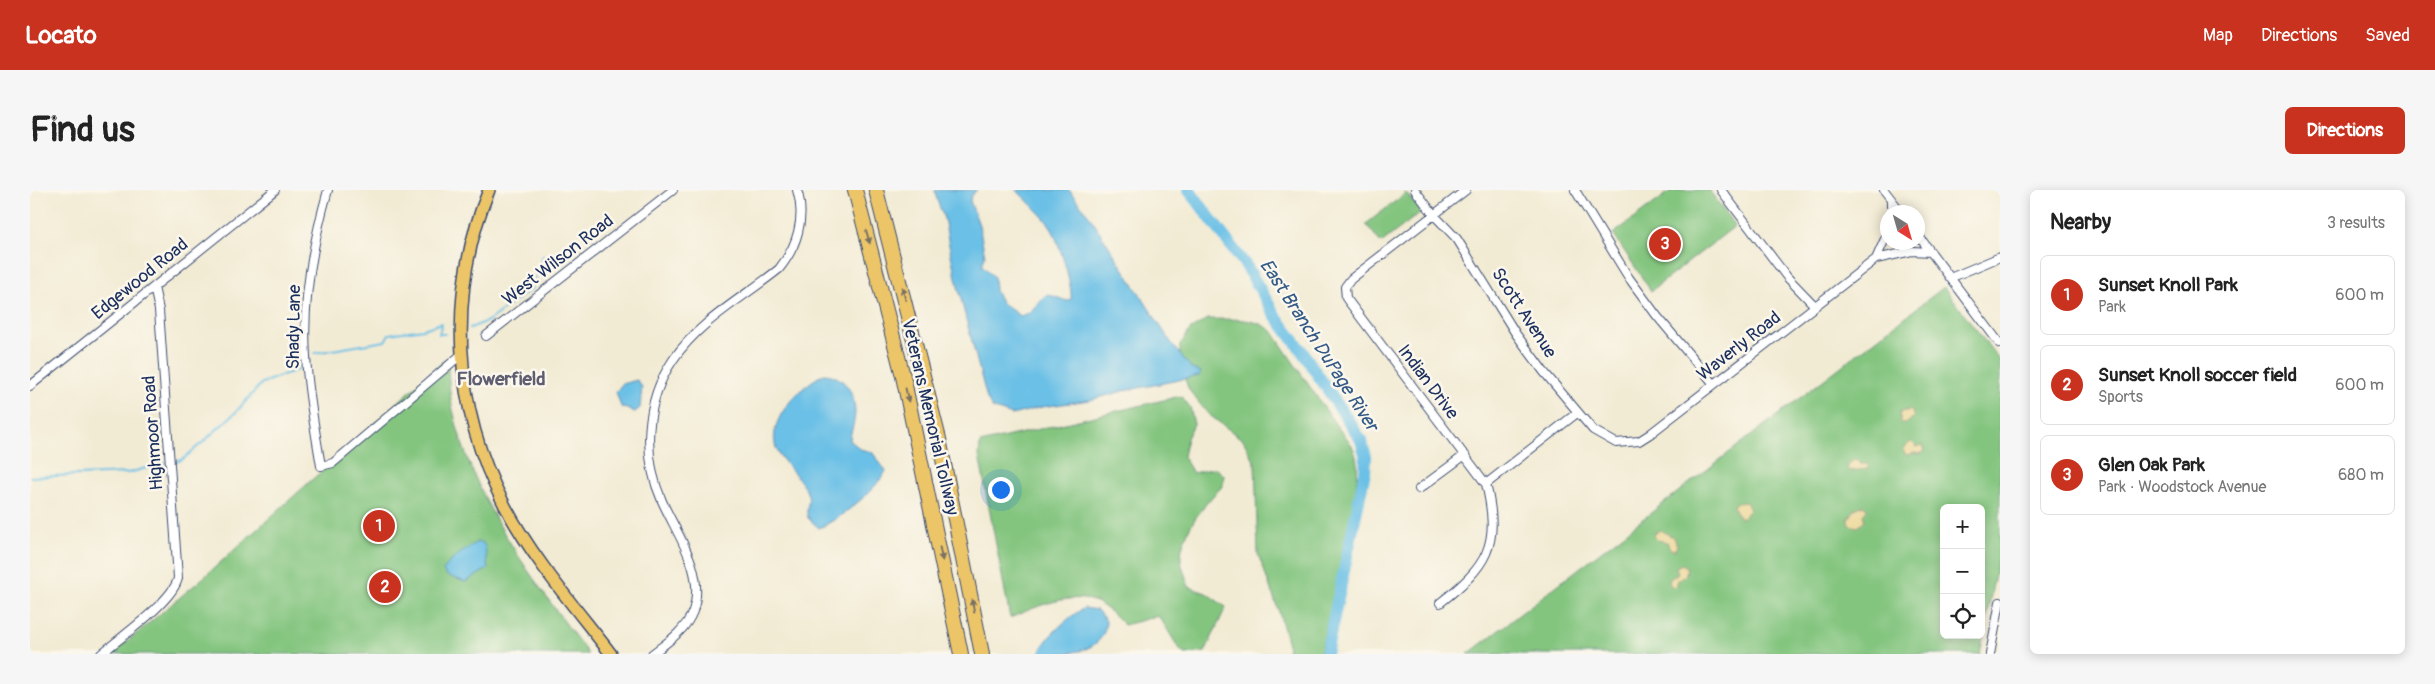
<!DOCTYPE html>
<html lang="en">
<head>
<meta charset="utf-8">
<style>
	:root { --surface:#fff; --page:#f6f6f6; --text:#222; --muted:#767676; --line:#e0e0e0; --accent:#c8321e }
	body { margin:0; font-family:Pangolin,sans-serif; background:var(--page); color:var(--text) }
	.controls { position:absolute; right:15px; bottom:15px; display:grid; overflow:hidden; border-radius:8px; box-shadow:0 2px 12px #0003 }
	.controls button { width:45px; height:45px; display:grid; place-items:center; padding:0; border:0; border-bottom:1px solid var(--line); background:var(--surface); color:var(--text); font:25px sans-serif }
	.compass { position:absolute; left:1850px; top:15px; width:45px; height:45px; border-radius:50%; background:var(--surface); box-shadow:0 2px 12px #0003; rotate:143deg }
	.you { position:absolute; left:970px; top:299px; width:18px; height:18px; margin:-12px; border:4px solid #fff; border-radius:50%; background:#1a73e8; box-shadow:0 0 0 8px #1a73e833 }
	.badge { display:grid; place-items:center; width:32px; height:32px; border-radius:50%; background:var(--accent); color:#fff; font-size:16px; font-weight:700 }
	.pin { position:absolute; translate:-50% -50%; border:2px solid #fff; box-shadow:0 1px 5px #0006 }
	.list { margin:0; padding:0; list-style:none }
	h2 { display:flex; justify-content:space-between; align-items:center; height:65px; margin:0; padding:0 20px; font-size:21px }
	h2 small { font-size:16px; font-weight:400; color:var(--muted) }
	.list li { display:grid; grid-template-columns:32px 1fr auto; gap:15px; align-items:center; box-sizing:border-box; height:80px; margin:0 10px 10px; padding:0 10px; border:1px solid var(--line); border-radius:8px }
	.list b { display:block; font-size:19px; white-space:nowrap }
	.list p { margin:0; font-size:16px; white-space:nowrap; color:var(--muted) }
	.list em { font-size:16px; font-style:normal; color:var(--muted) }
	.icon { flex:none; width:28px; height:28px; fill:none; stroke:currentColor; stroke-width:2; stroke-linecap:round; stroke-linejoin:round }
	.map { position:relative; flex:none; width:1970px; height:464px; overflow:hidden; border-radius:8px }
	header { display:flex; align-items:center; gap:30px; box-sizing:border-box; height:70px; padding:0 25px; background:var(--accent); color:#fff }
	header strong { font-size:24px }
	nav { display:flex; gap:28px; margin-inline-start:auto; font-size:18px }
	.intro { display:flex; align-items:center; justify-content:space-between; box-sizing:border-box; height:120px; padding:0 30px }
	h1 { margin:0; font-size:35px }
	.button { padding:12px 22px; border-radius:8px; background:var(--accent); color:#fff; font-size:18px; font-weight:700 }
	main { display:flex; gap:30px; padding:0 30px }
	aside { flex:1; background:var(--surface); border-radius:8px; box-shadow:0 2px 12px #0003 }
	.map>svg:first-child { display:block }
</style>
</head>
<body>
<header>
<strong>Locato</strong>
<nav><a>Map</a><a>Directions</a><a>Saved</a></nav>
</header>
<div class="intro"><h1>Find us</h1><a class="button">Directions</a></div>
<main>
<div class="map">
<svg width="1970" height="464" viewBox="0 0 1970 464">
	<rect width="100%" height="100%" fill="#fbf7ec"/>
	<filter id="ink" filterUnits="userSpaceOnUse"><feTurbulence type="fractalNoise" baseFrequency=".02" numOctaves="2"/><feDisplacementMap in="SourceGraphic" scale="10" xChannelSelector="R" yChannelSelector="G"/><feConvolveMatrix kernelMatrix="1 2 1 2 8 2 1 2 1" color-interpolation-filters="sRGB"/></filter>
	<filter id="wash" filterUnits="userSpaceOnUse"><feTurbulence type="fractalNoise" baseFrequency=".0096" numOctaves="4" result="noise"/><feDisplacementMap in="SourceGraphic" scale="20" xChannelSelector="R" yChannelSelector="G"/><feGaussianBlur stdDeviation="1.12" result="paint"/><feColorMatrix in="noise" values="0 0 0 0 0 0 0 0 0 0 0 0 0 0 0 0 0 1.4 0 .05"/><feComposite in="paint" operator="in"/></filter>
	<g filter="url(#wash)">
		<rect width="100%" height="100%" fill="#f2ebd4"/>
		<path fill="#83c57f" stroke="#4f7a6e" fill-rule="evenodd" d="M 1642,0 L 1679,0 L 1705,36 L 1621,101 L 1583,44 Z
			M 1376,3 L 1391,22 L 1351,53 L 1336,34 Z
			M 1914,97 L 1970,171 L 1970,356 L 1950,464 L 1438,464 ZM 1914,318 L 1951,318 L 1951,445 L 1914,445 Z
			M 1178,129 C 1201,130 1223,126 1242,141 L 1308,238 C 1316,246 1324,256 1326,267 C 1330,284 1325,304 1322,321 C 1314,369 1301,416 1290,464 L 1257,464 L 1258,454 L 1249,422 L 1228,364 L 1225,273 L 1213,250 L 1178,224 L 1159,200 L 1150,176 L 1150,155 L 1161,139 Z
			M 417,168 C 419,185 419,203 423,220 C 444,315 503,388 558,464 L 82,464 L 173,388 Z
			M 1151,206 L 1160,217 L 1164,234 L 1157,248 L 1153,266 L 1163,283 L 1185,278 L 1194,285 L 1193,296 C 1175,312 1149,345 1151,371 C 1152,379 1157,389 1159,397 L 1176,403 L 1196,417 L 1175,462 L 1154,464 C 1143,452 1138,438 1128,426 L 1094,435 C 1085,426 1073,413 1060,410 C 1034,404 1003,418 980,428 L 949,265 L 950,253 Z"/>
		<path fill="#eeda9e" stroke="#84847e" d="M 1881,220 L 1884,227 L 1876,234 L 1871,234 L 1869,222 Z
			M 1880,252 L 1884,253 L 1886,257 L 1893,255 L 1895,261 L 1890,264 L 1884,263 L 1876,265 L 1873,260 Z
			M 1825,269 L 1830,274 L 1838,274 L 1838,279 L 1819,281 L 1817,275 Z
			M 1716,312 L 1720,319 L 1712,328 L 1709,328 L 1703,316 L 1705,313 Z
			M 1833,315 L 1838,319 L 1833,325 L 1835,331 L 1828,337 L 1819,335 L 1818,330 L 1825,319 Z
			M 1630,340 L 1643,347 L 1647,355 L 1645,360 L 1640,359 L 1637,352 L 1627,350 L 1624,347 L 1625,342 Z
			M 1652,374 L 1657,377 L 1656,385 L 1648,390 L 1646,397 L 1643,397 L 1639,393 L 1640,389 L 1648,383 L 1646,377 Z"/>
		<path fill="#6ac0e6" stroke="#4278a2" d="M 905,0 L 947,0 L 941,6 L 940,11 L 949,35 L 955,66 L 952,75 L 964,87 L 965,101 L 972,113 L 990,126 L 999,123 L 1017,104 L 1037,111 L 1041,109 C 1043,95 1028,50 1021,37 C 1017,30 992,5 986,0 L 1039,0 L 1060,27 L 1140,151 L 1162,179 L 1171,182 L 1169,186 L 1093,201 L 1060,210 L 1012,217 L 982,225 L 962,218 L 957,209 C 942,150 925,93 915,33 C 913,22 906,12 905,0 Z
			M 794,184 C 818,185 828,210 824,231 C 823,238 820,243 820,250 L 830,259 L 842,262 L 856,281 C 845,301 810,329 789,338 L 778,328 C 775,320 780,312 778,305 C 773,290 757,277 749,264 C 731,234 770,196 794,184 Z
			M 607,190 L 612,197 L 610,218 L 605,222 L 591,217 L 586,202 L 592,194 Z
			M 447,352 L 453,353 L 455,356 L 458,379 L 435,392 L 416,385 L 413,380 C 422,368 435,360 447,352 Z
			M 1054,418 L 1067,420 L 1076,431 C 1075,464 1038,464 1008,464 C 1018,445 1036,429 1054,418 Z"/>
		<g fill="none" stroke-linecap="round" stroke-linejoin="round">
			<path stroke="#6ac0e6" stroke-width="2" d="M 440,138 L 458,131 L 501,99 L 513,66
				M 285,163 L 355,151 L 359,144 L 393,139 L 412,133 L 409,144 L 415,144
				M 146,272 L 153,269 L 172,253 L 206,222 L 232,193 L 269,179
				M 0,287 L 98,283 L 135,273"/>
			<path stroke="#6ac0e6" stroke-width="12" d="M 1159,0 L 1217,77 L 1245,125 L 1272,161 L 1331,250 L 1336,267 L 1335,282 L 1296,464"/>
		</g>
	</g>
	<g filter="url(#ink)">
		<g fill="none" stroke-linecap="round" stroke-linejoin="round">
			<g stroke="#3b4b70" stroke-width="10">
				<path id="minor" d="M 298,0 C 283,53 272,111 276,166 C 278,203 285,240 291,276 L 303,273 L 432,164
					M 1385,0 L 1404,25 L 1427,49 L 1486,144 L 1514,182 L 1563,240 L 1586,253 L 1609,251 L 1620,244 L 1846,69 L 1858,42
					M 1545,0 L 1599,88 L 1627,126 L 1684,194
					M 1691,0 L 1757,87 L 1785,116
					M 1854,0 L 1871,22
					M 1861,9 L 1861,22
					M 1888,45 L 1970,154
					M 1846,69 L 1882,61 L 1901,62
					M 1920,88 L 1970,67
					M 456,146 L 643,0
					M 0,196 L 245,0
					M 1456,294 L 1547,223
					M 1389,299 L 1435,265
					M 1410,413 C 1457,376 1471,356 1456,294 L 1316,108 L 1315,97 L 1321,89 L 1436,0
					M 71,464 C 90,448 144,410 148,388 L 129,120 L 124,97
					M 622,464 C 638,452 656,440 663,421 C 676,382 647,345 632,311 C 612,266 615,211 643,170 C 669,131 713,108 749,79 C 767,57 776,28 767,0
					M 1960,464 L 1970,412"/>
			</g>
			<g stroke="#3b4b70" stroke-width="14">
				<path id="primary" d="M 459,0 C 417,101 423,219 475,316 C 503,369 544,416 581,464"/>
			</g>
			<g stroke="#3b4b70" stroke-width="16">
				<path id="motorway" d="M 825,0 L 873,186 L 931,464
					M 846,0 L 909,249 L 952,464"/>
			</g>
			<use href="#minor" stroke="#fff" stroke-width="8"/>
			<use href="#primary" stroke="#edc569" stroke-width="11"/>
			<use href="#motorway" stroke="#edc569" stroke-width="14"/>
		</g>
		<defs><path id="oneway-solid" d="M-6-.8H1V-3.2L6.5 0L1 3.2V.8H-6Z" transform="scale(1.25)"/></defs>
		<g fill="#797263">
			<use href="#oneway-solid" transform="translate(838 47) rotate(74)"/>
			<use href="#oneway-solid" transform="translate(874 104) rotate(-104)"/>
			<use href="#oneway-solid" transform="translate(877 205) rotate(78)"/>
			<use href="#oneway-solid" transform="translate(911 364) rotate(78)"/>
			<use href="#oneway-solid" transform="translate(943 416) rotate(-101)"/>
		</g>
	</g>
	<g text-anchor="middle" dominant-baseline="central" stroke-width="5" stroke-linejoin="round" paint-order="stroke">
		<g font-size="18" fill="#1b2f5e" stroke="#fbf7ec">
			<text transform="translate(528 70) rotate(-38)">West Wilson Road</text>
			<text transform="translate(110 89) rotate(-39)">Edgewood Road</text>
			<text transform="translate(1494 123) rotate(57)">Scott Avenue</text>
			<text transform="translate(264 137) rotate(-89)">Shady Lane</text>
			<text transform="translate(1709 156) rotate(-38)">Waverly Road</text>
			<text transform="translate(1398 192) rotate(53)">Indian Drive</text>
			<text transform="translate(900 227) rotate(77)">Veterans Memorial Tollway</text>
			<text transform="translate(123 243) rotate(-94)">Highmoor Road</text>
		</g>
		<g font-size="19" font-style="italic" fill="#335a87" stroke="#fbf7ec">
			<text transform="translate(1289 155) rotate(57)">East Branch DuPage River</text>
		</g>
		<g font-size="19" font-weight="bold" fill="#5f5d71" stroke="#fbf7ec">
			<text x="471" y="189">Flowerfield</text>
		</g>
	</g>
</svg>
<div class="controls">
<button>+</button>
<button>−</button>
<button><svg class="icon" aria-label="locate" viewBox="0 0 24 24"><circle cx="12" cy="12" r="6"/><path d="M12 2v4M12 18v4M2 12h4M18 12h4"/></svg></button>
</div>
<svg class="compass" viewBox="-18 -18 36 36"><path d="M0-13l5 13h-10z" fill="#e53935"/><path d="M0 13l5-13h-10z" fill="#767676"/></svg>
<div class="you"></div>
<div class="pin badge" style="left:349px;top:336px">1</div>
<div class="pin badge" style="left:355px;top:397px">2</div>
<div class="pin badge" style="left:1635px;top:54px">3</div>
</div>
<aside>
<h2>Nearby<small>3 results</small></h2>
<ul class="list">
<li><span class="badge">1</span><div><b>Sunset Knoll Park</b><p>Park</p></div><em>600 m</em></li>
<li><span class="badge">2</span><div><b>Sunset Knoll soccer field</b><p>Sports</p></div><em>600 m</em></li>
<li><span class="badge">3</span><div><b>Glen Oak Park</b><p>Park · Woodstock Avenue</p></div><em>680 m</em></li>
</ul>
</aside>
</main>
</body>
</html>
